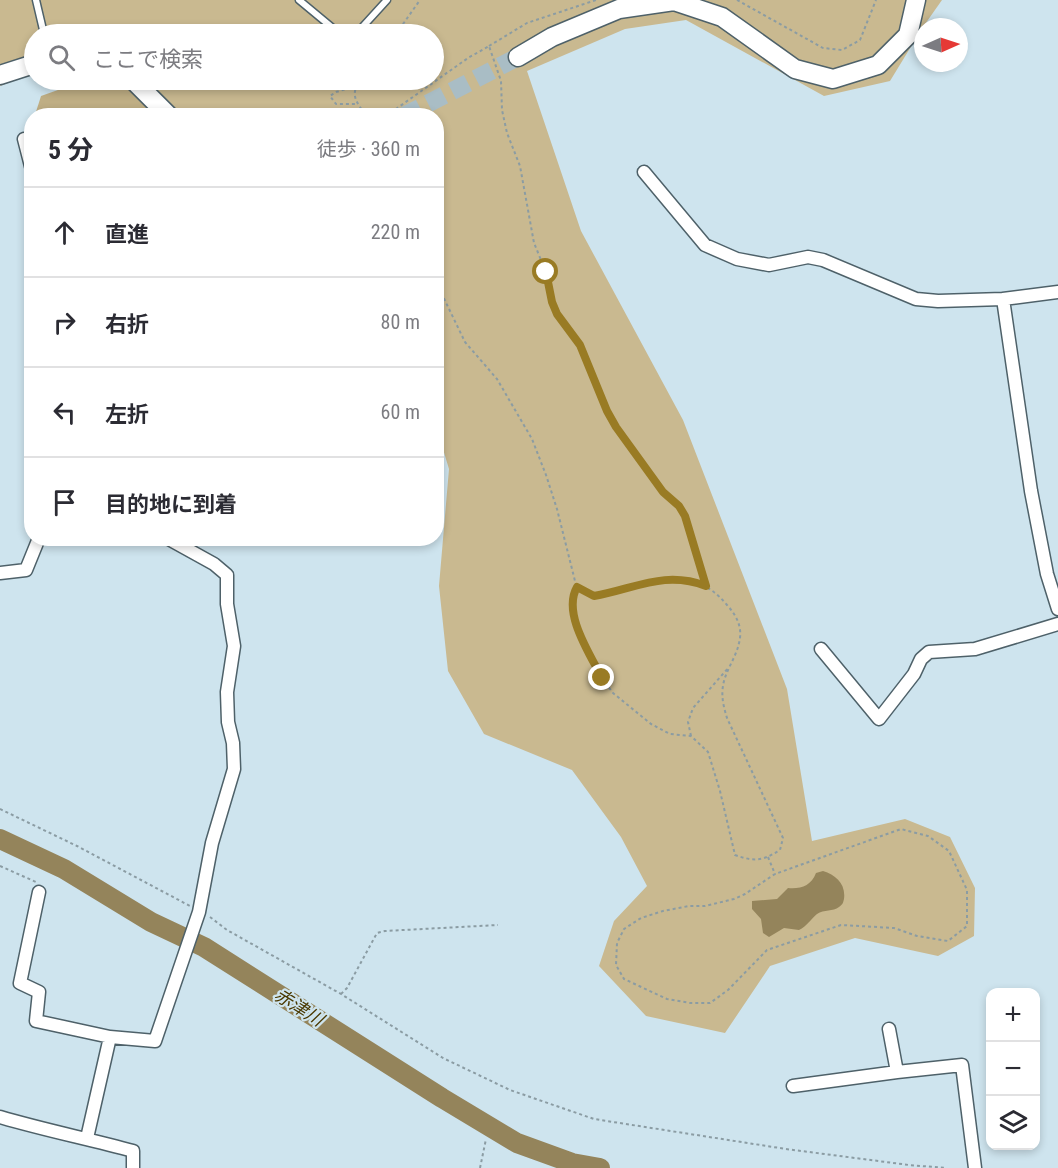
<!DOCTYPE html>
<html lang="ja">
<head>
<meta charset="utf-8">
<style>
	:root { --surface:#fff; --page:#f7f7f7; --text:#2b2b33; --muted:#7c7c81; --line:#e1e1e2 }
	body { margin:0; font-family:"Roboto Condensed","Noto Sans JP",sans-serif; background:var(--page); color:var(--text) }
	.controls { position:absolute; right:18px; bottom:18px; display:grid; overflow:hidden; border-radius:12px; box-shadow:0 3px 9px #0003 }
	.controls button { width:54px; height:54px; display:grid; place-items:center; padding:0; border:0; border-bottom:2px solid var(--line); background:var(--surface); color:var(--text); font:30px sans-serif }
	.compass { position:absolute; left:914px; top:18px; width:54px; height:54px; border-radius:50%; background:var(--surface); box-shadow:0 3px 9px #0003; rotate:87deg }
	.stop { position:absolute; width:18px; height:18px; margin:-14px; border:4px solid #997b24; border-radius:50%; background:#fff }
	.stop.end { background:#997b24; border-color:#fff; box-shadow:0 2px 6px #0008 }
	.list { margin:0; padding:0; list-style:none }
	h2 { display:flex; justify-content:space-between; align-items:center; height:78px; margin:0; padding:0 24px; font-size:26px }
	h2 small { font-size:20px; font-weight:400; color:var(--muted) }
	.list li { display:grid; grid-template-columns:39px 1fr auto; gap:18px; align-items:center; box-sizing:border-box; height:90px; padding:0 24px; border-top:2px solid var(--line) }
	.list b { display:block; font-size:22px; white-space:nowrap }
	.list em { font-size:20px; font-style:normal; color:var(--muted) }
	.icon { flex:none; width:33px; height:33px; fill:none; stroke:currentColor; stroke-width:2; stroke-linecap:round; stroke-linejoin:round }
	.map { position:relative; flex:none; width:1058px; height:1168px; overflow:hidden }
	.search { position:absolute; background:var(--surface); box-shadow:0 3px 9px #0003; left:24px; top:24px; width:420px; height:66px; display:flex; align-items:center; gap:15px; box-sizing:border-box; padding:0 21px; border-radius:33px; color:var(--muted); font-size:22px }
	.panel { position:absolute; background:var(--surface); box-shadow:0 3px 9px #0003; left:24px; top:108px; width:420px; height:438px; border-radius:24px }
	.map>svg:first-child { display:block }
</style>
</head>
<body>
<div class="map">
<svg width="1058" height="1168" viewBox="0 0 1058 1168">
	<rect width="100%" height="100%" fill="#cee4ee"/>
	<path fill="#c9b990" d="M 0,0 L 942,0 L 923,27 L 890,81 L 824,96 L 686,20 L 625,29 L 527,71 L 581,231 L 683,420 L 787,689 L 812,841 L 905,819 L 950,837 L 975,888 L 974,936 L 938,956 L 855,938 L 770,966 L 725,1033 L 646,1016 L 599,966 L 614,921 L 647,886 L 621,837 L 572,770 L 484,734 L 448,671 L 439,586 L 449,469 L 436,426 L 436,116 L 169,115 L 132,80 L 434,80 L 434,34 L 34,34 L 34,73 L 0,86 Z"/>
	<path fill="#bfae84" d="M 86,80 L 111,80 L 121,82 L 154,115 L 35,115 L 41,96 Z"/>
	<path fill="#94845b" d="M 823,871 C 836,875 846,884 844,899 C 843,903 843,904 839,907 C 833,912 824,909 817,914 C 810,920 807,926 799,930 L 784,928 L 769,937 L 763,933 L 761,919 L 752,909 L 752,901 L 777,899 L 788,888 C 801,889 811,886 816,873 Z"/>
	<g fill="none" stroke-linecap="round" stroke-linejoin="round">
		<path stroke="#94845b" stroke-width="20" d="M 0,839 L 64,869 L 151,922 L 204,947 L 442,1098 L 517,1143 L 572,1163 L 600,1168"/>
		<path stroke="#a9bdc5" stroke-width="18" stroke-dasharray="18 9" stroke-linecap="butt" d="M 404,116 L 518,57"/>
		<g stroke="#4e6169" stroke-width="9">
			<path id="lane" d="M 36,0 L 44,34
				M 299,0 L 340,34
				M 356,34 L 387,0"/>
		</g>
		<g stroke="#4e6169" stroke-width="15">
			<path id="street" d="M 24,139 L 32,170
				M 644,172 L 705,245 L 737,259 L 769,265 L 808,257 L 823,260 L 916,299 L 938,301 L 1003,299 L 1058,292
				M 1003,299 L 1031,491 L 1047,574 L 1058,609
				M 0,573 L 26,570 L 39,538
				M 821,649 L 879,719 L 914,674 L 921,659 L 929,652 L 975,649 L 1058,624
				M 39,892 L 20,983 L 39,992 L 36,1021 L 110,1037 L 87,1138
				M 889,1029 L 897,1072
				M 110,1037 L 155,1041 L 199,912 L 212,843 L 234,769 L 233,743 L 228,722 L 227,692 L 234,646 L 227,604 L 227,575 L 214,564 L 167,538
				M 793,1086 L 897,1072 L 962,1065 L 975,1168
				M 0,1117 C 44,1130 89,1139 133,1151 L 133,1168"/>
		</g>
		<g stroke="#4e6169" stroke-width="21">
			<path id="secondary" d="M 518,57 L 552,37 L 619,9 L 674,1 L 722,17 L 795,69 L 833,79 L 878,65 L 908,35 L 916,0
				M 0,75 L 34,64
				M 133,80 L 169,116"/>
		</g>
		<path stroke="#8b9ca3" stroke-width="2" stroke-dasharray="3 3" stroke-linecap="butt" d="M 737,0 L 823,48 L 842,50 L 860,40 L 876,0
			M 396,34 L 420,0
			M 489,46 L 527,23 L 596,0
			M 362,80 C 348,94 357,102 366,116
			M 356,86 L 336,92 L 330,96 L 336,104 L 358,104
			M 386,116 L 468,58 L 489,46 L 501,81 L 502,110 L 507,133 L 520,166 L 534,243 L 546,272 L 552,301 L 557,314 L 580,345 L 607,411 L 616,427 L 663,492 L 679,506 L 685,516 L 706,586
			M 436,282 L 465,342 L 497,379 L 532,439 L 546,475 L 557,509 L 575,581 L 577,587 L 572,604 L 573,616 L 602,678 L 613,693 L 651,724 L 670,734 L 691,736 L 708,752 L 720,791 L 735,855 C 755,862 762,861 780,850 L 783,838 L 727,718 C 724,708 721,697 723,686 C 725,671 736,658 739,643 C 743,628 737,616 727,605 C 688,558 643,587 594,596 L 577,587
			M 691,736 L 688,722 L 693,708 L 729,667
			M 0,809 L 77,846 L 190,906
			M 768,857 L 775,874 L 745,894 L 734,899 L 705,906 L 689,906 L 663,911 L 641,918 L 624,929 L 617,943 L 616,965 L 624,979 L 667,999 L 690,1003 L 710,1003 L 728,990 L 767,950 L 841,925 L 894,928 L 917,936 L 948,941 L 967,926 L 967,890 L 949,851 L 928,836 L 901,829 L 775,874
			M 0,866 L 36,882
			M 210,917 L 227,930 L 341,994 L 443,1058 L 510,1090 L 594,1119 L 786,1149 L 909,1165 L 946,1168
			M 341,994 L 347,988 L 377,933 L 385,931 L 498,925
			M 480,1168 L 486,1139"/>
		<use href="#lane" stroke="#fff" stroke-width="6"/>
		<use href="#street" stroke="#fff" stroke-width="12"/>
		<use href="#secondary" stroke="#fff" stroke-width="18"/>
	</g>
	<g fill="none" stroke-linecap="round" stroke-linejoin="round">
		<path stroke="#997b24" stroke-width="8" d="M 546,272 L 552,302 L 557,314 L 580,345 L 607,411 L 616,427 L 663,492 L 679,506 L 685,516 L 706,586 C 664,570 635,589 594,596 L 577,587 C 562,613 590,654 602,678"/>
	</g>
	<g text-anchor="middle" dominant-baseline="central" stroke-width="4.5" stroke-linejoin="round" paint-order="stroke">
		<g font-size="18" font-style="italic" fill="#4a3800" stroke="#cee4ee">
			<text transform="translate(299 1007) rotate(32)">赤津川</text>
		</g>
	</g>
</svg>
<div class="controls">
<button>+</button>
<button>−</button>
<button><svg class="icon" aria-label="layers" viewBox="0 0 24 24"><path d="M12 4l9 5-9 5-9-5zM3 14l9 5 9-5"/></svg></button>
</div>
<svg class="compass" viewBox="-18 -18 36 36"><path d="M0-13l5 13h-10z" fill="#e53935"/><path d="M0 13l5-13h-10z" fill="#7c7c81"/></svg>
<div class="stop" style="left:546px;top:272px"></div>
<div class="stop end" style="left:602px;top:678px"></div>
<div class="search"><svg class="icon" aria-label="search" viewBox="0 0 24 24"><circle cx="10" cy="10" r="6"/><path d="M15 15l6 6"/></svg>ここで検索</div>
<section class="panel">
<h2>5 分<small>徒歩 · 360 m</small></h2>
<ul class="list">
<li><svg class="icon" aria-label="ahead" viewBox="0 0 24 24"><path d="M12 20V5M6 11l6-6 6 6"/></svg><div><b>直進</b></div><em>220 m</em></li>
<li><svg class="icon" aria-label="right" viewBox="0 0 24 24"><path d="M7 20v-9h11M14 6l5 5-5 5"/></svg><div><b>右折</b></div><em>80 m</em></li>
<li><svg class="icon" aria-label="left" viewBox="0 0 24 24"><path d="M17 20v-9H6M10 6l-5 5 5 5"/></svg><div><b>左折</b></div><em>60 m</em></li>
<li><svg class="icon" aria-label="arrive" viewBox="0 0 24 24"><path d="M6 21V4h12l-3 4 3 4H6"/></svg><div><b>目的地に到着</b></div></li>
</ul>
</section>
</div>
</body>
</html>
